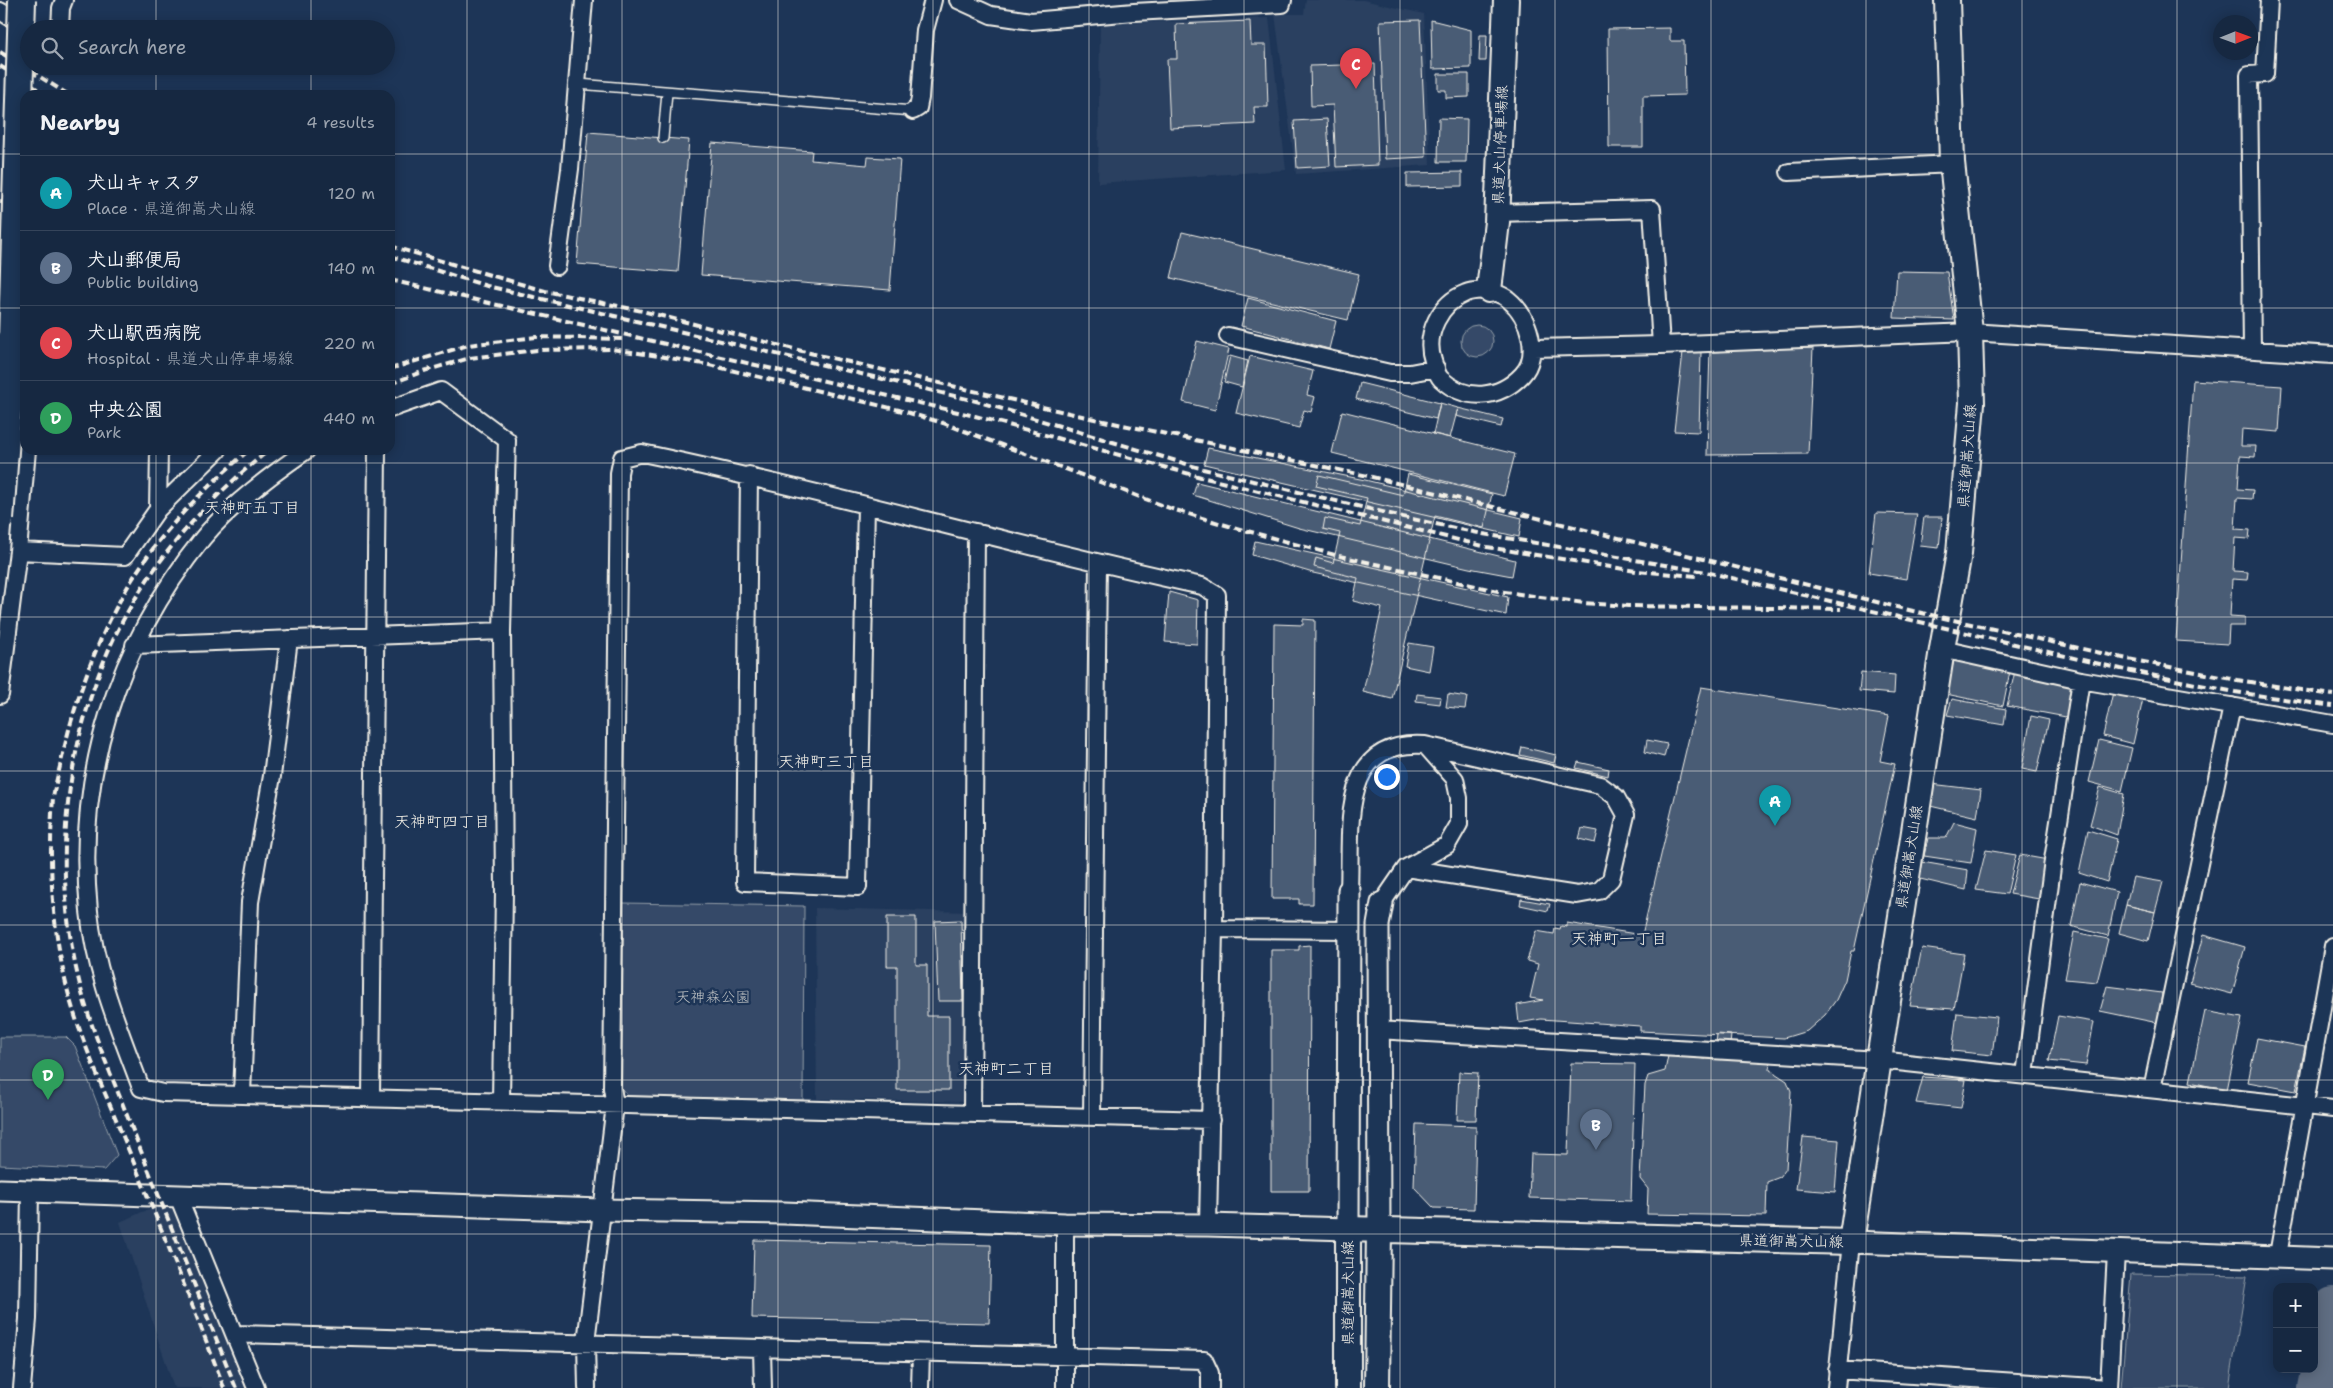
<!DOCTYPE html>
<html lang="en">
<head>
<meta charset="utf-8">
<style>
	:root { --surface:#162841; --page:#23344c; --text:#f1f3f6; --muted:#9ea6b1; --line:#35445a; --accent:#ff9aa2 }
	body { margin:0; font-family:"Shantell Sans","Klee One",sans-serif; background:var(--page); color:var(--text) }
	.controls { position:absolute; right:15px; bottom:15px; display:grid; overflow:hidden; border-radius:10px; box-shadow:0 2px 12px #0003 }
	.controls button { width:45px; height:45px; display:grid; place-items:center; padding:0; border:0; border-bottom:1px solid var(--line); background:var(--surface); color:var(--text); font:25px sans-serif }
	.compass { position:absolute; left:2213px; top:15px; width:45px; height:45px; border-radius:50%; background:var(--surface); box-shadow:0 2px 12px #0003; rotate:89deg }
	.you { position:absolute; left:1386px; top:776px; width:18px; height:18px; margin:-12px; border:4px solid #fff; border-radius:50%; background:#1a73e8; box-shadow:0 0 0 8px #1a73e833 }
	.badge { display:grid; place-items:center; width:32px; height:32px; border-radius:50%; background:var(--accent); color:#fff; font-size:16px; font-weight:700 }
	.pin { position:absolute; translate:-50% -41px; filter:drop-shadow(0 1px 2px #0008) }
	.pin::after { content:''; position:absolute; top:26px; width:18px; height:15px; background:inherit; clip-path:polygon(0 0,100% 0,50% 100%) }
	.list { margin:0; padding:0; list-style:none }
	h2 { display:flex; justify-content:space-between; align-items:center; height:65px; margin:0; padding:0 20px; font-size:21px }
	h2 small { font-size:16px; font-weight:400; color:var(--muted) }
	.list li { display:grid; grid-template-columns:32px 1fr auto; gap:15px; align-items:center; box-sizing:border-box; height:75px; padding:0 20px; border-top:1px solid var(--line) }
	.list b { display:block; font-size:19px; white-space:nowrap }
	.list p { margin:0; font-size:16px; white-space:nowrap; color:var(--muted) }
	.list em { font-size:16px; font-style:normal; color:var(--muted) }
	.icon { flex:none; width:28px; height:28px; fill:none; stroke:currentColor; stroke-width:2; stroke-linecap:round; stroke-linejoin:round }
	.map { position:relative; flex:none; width:2333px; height:1388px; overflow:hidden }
	.search { position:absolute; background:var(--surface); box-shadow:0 2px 12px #0003; left:20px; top:20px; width:375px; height:55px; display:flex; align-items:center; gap:12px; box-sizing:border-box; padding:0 18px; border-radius:28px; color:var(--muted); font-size:19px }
	.panel { position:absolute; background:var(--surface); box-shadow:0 2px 12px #0003; left:20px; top:90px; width:375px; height:365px; border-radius:15px }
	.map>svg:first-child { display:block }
</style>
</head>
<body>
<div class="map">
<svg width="2333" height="1388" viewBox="0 0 2333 1388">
	<rect width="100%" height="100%" fill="#1d3557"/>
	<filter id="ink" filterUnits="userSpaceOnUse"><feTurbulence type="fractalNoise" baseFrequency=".02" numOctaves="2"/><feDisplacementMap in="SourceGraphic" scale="10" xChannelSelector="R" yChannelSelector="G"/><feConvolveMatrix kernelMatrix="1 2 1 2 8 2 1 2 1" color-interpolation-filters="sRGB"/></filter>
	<g filter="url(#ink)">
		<path fill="#2a4060" d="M 1306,0 L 1363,0 L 1424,14 L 1430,165 L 1296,174 L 1275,14 L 1304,14 Z
			M 1269,18 L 1286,170 L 1098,183 L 1100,24 Z
			M 815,908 L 969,912 L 971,1102 L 817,1099 Z
			M 172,1203 L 248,1388 L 174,1388 L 120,1222 L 142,1212 Z"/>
		<path fill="#354a67" stroke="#949ea8" d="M1461 341a16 16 0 1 1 32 0a16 16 0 1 1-32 0Z
			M 623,903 L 804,906 L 803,1100 L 628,1096 L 621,1088 Z
			M 0,1037 L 66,1037 L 75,1046 L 117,1155 L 104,1170 L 0,1165 Z
			M 2131,1274 L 2247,1276 L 2229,1388 L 2121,1388 Z"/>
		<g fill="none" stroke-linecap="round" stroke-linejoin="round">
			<path stroke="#5e6d82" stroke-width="38" d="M 2317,1388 L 2333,1306"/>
		</g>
		<path fill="#485b74" stroke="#f4f1e8" d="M 1420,20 L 1426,157 L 1385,159 L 1380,21 Z
			M 1431,20 L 1471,30 L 1471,68 L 1432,69 Z
			M 1250,21 L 1251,45 L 1266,45 L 1268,107 L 1254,107 L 1255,124 L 1170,128 L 1167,59 L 1177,59 L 1176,24 Z
			M 1670,28 L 1670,41 L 1684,41 L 1685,95 L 1643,96 L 1643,147 L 1609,147 L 1608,29 Z
			M 1480,35 L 1487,35 L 1486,61 L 1479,61 Z
			M 1375,64 L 1378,165 L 1336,167 L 1333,105 L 1311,106 L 1310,66 Z
			M 1438,74 L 1469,74 L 1469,97 L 1446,98 L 1446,90 L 1438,90 Z
			M 1439,118 L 1467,119 L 1466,162 L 1438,162 Z
			M 1327,119 L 1330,166 L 1297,168 L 1294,121 Z
			M 588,132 L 689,140 L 678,272 L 577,264 Z
			M 712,143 L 812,151 L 811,160 L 867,165 L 868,157 L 900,159 L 890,290 L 701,275 Z
			M 1462,172 L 1462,186 L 1407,187 L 1407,173 Z
			M 1182,232 L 1359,274 L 1348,320 L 1171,278 Z
			M 1897,271 L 1947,272 L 1954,320 L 1894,318 Z
			M 1248,298 L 1336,321 L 1329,349 L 1241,326 Z
			M 1197,341 L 1229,349 L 1215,410 L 1183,402 Z
			M 1813,348 L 1808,454 L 1707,455 L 1710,349 Z
			M 1683,352 L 1701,352 L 1699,432 L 1674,431 Z
			M 1230,356 L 1248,361 L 1242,387 L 1224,382 Z
			M 1250,356 L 1313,371 L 1307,395 L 1315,397 L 1311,412 L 1304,410 L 1299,428 L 1236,413 Z
			M 2193,380 L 2282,386 L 2279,432 L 2242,429 L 2241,446 L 2256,446 L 2255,457 L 2240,456 L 2238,489 L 2253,490 L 2252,499 L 2237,498 L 2235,529 L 2250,530 L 2249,539 L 2235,538 L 2233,571 L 2248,572 L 2247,580 L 2232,579 L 2230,616 L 2245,617 L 2245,626 L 2229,626 L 2228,644 L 2176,641 Z
			M 1360,383 L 1440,403 L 1436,419 L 1356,399 Z
			M 1440,403 L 1458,408 L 1450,438 L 1433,434 Z
			M 1458,408 L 1503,419 L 1501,427 L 1456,416 Z
			M 1342,411 L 1515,454 L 1504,496 L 1332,453 Z
			M 1208,448 L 1365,480 L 1522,518 L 1519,537 L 1204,464 Z
			M 1408,474 L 1492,494 L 1484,528 L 1435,516 L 1392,699 L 1363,692 L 1382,608 L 1353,601 L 1358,578 L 1314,567 L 1316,558 L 1333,563 L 1340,533 L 1323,529 L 1325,518 L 1360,526 L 1367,498 L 1316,486 L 1319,475 L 1403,495 Z
			M 1197,482 L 1515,560 L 1512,576 L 1469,568 L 1299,528 L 1193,495 Z
			M 1876,513 L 1917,514 L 1906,579 L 1869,573 Z
			M 1924,517 L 1942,517 L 1939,548 L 1920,546 Z
			M 1255,541 L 1508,597 L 1506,615 L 1313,573 L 1252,555 Z
			M 1169,592 L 1198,600 L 1197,644 L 1165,642 Z
			M 1303,619 L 1315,620 L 1313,904 L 1299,904 L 1299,899 L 1272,899 L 1274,624 L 1303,625 Z
			M 1409,643 L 1433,647 L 1429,671 L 1405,666 Z
			M 1954,660 L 2010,671 L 2003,706 L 1946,694 Z
			M 2015,671 L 2072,684 L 2066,717 L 2007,706 Z
			M 1861,672 L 1895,675 L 1894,694 L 1859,691 Z
			M 1701,687 L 1889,716 L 1880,761 L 1895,764 L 1854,951 L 1851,951 L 1845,980 L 1836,1000 L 1825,1015 L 1807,1031 L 1784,1038 L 1640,1031 L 1640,1026 L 1541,1019 L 1519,1023 L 1517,1005 L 1543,1000 L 1530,998 L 1538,964 L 1527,961 L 1536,931 L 1554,934 L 1555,928 L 1560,929 L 1561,926 L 1567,927 L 1567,923 L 1642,935 Z
			M 2113,692 L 2143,699 L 2133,744 L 2103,736 Z
			M 1417,694 L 1441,697 L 1440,704 L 1416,701 Z
			M 1448,694 L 1467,697 L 1465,709 L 1446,707 Z
			M 1952,699 L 2006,709 L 2004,725 L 1947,715 Z
			M 2031,716 L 2049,720 L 2037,772 L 2022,769 Z
			M 1647,740 L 1667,744 L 1664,757 L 1645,752 Z
			M 2099,740 L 2132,748 L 2122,791 L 2089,782 Z
			M 1522,747 L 1556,755 L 1554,763 L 1520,755 Z
			M 1578,762 L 1609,769 L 1608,776 L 1576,768 Z
			M 1931,784 L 1981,790 L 1977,817 L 1926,805 Z
			M 2100,787 L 2124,794 L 2117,835 L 2090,825 Z
			M 1954,822 L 1977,828 L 1971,863 L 1924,856 L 1928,838 L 1946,838 Z
			M 1582,828 L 1598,831 L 1595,843 L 1579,839 Z
			M 2088,830 L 2117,839 L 2107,882 L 2079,873 Z
			M 1986,850 L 2016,855 L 2007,894 L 1976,890 Z
			M 2020,855 L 2048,860 L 2039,899 L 2010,894 Z
			M 1922,862 L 1968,870 L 1966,890 L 1916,878 Z
			M 2133,877 L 2163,882 L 2155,912 L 2126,905 Z
			M 2080,882 L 2117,892 L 2108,936 L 2071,926 Z
			M 1521,899 L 1550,904 L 1548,911 L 1520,905 Z
			M 2126,905 L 2155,912 L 2148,941 L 2119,933 Z
			M 887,917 L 916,917 L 916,965 L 927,965 L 927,1016 L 949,1016 L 949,1090 L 897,1090 L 897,966 L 887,966 Z
			M 961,920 L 963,1001 L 938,1001 L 935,921 Z
			M 2074,932 L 2108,939 L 2097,982 L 2065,979 Z
			M 2203,935 L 2245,947 L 2232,994 L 2190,983 Z
			M 1310,945 L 1309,1191 L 1271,1191 L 1271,950 L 1299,950 L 1299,946 Z
			M 1922,948 L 1964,954 L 1954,1009 L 1910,1006 Z
			M 2107,986 L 2162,993 L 2158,1023 L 2100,1011 Z
			M 2205,1011 L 2242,1018 L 2227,1090 L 2190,1082 Z
			M 1957,1013 L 1997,1017 L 1992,1055 L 1952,1051 Z
			M 2058,1016 L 2094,1022 L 2086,1065 L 2049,1061 Z
			M 1717,1034 L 1731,1035 L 1729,1055 L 1715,1054 Z
			M 2257,1038 L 2305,1047 L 2296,1091 L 2248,1082 Z
			M 1706,1054 L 1771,1058 L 1770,1070 L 1787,1081 L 1791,1091 L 1786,1169 L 1780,1177 L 1767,1182 L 1766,1216 L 1647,1214 L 1648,1189 L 1640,1179 L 1645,1085 L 1648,1076 L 1665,1071 L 1668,1056 L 1706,1059 Z
			M 1571,1063 L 1635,1064 L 1631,1201 L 1529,1198 L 1531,1154 L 1568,1155 Z
			M 1459,1072 L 1478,1073 L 1476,1120 L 1457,1120 Z
			M 1923,1077 L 1966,1080 L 1961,1108 L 1916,1103 Z
			M 1416,1124 L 1476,1126 L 1474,1209 L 1434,1208 L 1414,1187 Z
			M 1803,1137 L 1839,1140 L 1835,1192 L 1796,1189 Z
			M 754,1240 L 991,1245 L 989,1323 L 752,1318 Z"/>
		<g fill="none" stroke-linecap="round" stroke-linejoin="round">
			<g stroke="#f4f1e8" stroke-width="12">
				<path id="service" d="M 578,84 L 913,111
					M 663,138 L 667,92"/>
			</g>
			<g stroke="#f4f1e8" stroke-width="20">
				<path id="minor" d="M 958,0 L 991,15 L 1031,21 L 1134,12 L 1282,4 L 1283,0
					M 0,11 L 26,27
					M 60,29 L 61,8 L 64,0
					M 913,111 L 918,108 L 920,98 L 925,30 L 933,0
					M 1789,172 L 1953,164
					M 1498,213 L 1652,209 L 1661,345
					M 557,266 L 570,169 L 584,0
					M 1489,290 C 1495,293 1504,295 1509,300 C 1529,316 1541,355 1522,375 C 1499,399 1466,402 1441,379 C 1437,375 1435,367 1433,361 C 1424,334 1440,303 1466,293 C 1473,290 1482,291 1489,290 Z
					M 1228,336 L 1390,373 L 1410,373 L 1436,368
					M 1533,348 L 1661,345 L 1970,332 L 2333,355
					M 2252,350 L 2249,75 L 2265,74 L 2269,0
					M 390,409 L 441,391 L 507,440 L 502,631 L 504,892 L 501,1102
					M 307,450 C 272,474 230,505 203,538 C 117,645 75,774 89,911 C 95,973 120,1031 141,1088 L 163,1093 L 1211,1120
					M 749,475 L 745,882 L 858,887 L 866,505
					M 158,509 L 159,450
					M 18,551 L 125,556 L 158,509 L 218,450
					M 134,645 L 502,631
					M 1942,649 L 2081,680 L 2333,724
					M 0,695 L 18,551 L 27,450
					M 1406,868 L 1447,845 L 1459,824 L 1459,798 L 1455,779 L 1425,745
					M 1349,890 C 1352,829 1337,739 1425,745 L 1600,785 L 1616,797 L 1626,815 L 1611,879 L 1599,891 L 1577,895 L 1406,868 L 1382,903
					M 1214,929 L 1350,930
					M 1377,1030 L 1879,1060 L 2333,1109
					M 2025,1075 L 2053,860 L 2081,680
					M 2152,1089 L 2232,706
					M 242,1094 L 250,902 L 272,776 L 289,639
					M 371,1097 L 377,450
					M 972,1114 L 976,532
					M 1092,1117 L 1098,563
					M 178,1196 L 256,1388
					M 2278,1255 L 2333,946
					M 236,1334 L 1204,1360 L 1210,1373 L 1210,1388
					M 762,1349 L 763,1388
					M 1837,1370 L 2109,1388
					M 22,1388 L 28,1319 L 30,1190
					M 587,1388 L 586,1342 L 615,1105 L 612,1088 L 619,473 L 622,458 L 642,453 C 830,492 1015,546 1202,586 L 1217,595 L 1214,929 L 1208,1225
					M 920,1388 L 921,1353
					M 1065,1388 L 1065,1224
					M 1836,1388 L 1851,1242
					M 2109,1388 L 2116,1252"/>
			</g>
			<g stroke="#f4f1e8" stroke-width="25">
				<path id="tertiary" d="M 0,1190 L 602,1210 L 784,1213 L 1065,1224 L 1208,1225 L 1348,1229 L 1349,890
					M 1379,1230 L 1378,925 L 1382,903
					M 1851,1242 L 2333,1259"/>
			</g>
			<g stroke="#f4f1e8" stroke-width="28">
				<path id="secondary" d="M 1489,290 L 1497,222 L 1506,0
					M 1348,1388 L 1348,1229 L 1851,1242 L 1942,649 L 1959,553 L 1972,403 L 1970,332 L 1952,162 L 1947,0
					M 1377,1388 L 1379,1230"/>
			</g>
			<use href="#service" stroke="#1d3557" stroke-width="9"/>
			<use href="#minor" stroke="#1d3557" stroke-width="16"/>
			<use href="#tertiary" stroke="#1d3557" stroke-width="21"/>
			<use href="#secondary" stroke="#1d3557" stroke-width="24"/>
			<path stroke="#f4f1e8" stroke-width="4" stroke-dasharray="8 4" stroke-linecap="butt" d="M 0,52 L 69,95
				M 0,66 L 47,95
				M 0,201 L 25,203
				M 390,246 L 545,291 L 642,311 L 810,353 L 1099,420 L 1368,476 L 1913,611 L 2123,658 L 2237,680 L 2333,695
				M 390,256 L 487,286 L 976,401 L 1203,469 L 1403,517 L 1483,534 L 1706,572 L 2121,669 L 2235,692 L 2333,706
				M 390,280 L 975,416 L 1201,477 L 1487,547 L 1636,571 L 1697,576
				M 390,369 L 468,345 L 536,337 L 623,339
				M 390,384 L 424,371 L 470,358 L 537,350 L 611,349 L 659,356 L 709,365 L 899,410 L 943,423 L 1172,509 L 1229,526 L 1335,555 L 1498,591 L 1584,603 L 1628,606 L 1841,609
				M 224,1388 C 192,1301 155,1215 120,1129 C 101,1083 79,1036 67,988 C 52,927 48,862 53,798 C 55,785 59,771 62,758 C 80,678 114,593 168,530 C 192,501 220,475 249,450
				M 236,1388 C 200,1298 163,1208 128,1118 C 111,1073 90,1028 79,981 C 51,868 65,741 115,636 C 150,563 206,500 269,450"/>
			<g stroke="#f4f1e8" stroke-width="30" stroke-linecap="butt">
				<path id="primary-bridge" d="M 0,519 L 11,370 L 22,0"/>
			</g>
			<use href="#primary-bridge" stroke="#1d3557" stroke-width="26"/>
		</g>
	</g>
	<path fill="none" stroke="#f4f1e8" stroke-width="1" stroke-opacity="0.55" d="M 156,0 L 156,29M 311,0 L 311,29M 467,0 L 467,1388M 622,0 L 622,1388M 778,0 L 778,1388M 933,0 L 933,1388M 1089,0 L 1089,1388M 1244,0 L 1244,1388M 1400,0 L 1400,1388M 1555,0 L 1555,1388M 1711,0 L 1711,1388M 1866,0 L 1866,1388M 2022,0 L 2022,1388M 2177,0 L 2177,1388M 156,66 L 156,95M 311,66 L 311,95M 0,154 L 25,154M 390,154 L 2333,154M 0,308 L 25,308M 390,308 L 2333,308M 156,450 L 156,1388M 311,450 L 311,1388M 0,463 L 2333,463M 0,617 L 2333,617M 0,771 L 2333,771M 0,925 L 2333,925M 0,1080 L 2333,1080M 0,1234 L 2333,1234"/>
	<g text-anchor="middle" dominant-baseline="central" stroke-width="5" stroke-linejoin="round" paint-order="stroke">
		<g font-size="15" fill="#f4f1e8" stroke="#1d3557">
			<text transform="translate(1500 145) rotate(-88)">県道犬山停車場線</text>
			<text transform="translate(1967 456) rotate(-86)">県道御嵩犬山線</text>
			<text transform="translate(1909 857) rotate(-81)">県道御嵩犬山線</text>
			<text transform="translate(1791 1241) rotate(1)">県道御嵩犬山線</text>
			<text transform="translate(1348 1293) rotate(-90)">県道御嵩犬山線</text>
		</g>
		<g font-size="15" fill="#bbbfc1" stroke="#1d3557">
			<text x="713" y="997">天神森公園</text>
		</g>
		<g font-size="16" fill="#f4f1e8" stroke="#1d3557">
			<text x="252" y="507">天神町五丁目</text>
			<text x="826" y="761">天神町三丁目</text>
			<text x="442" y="821">天神町四丁目</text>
			<text x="1619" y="938">天神町一丁目</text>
			<text x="1006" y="1068">天神町二丁目</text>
		</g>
	</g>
</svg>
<div class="controls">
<button>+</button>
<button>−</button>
</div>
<svg class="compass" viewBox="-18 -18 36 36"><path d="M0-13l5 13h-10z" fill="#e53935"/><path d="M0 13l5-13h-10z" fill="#9ea6b1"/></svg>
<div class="you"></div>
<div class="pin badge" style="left:1775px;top:826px;background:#0f9aa8">A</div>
<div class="pin badge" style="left:1596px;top:1150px;background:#5c6f8a">B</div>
<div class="pin badge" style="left:1356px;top:89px;background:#e0444e">C</div>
<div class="pin badge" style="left:48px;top:1100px;background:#2e9e5b">D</div>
<div class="search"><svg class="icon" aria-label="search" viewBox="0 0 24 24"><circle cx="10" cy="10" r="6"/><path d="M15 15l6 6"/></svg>Search here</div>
<section class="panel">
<h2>Nearby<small>4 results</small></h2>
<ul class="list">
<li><span class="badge" style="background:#0f9aa8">A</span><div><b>犬山キャスタ</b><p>Place · 県道御嵩犬山線</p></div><em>120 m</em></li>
<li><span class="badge" style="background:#5c6f8a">B</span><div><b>犬山郵便局</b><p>Public building</p></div><em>140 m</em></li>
<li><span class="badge" style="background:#e0444e">C</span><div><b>犬山駅西病院</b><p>Hospital · 県道犬山停車場線</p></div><em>220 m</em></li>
<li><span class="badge" style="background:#2e9e5b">D</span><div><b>中央公園</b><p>Park</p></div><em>440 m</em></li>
</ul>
</section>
</div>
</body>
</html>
